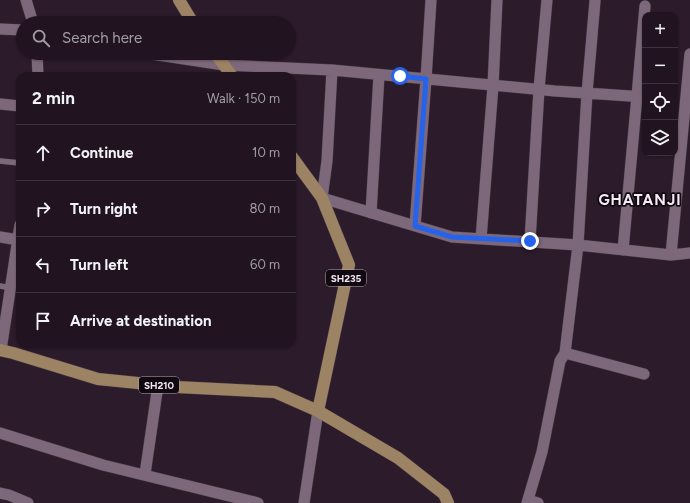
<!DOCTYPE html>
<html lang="en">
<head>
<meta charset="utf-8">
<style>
	:root { --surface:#211420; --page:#291d29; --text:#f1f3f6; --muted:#a29ea5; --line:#3e333e }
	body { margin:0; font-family:Figtree,sans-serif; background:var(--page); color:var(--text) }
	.controls { position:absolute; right:12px; top:12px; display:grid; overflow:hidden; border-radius:8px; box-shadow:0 1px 3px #0004 }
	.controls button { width:36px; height:36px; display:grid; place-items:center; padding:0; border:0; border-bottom:1px solid var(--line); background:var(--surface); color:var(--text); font:20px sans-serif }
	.stop { position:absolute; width:12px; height:12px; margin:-9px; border:3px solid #2563eb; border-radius:50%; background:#fff }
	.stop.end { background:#2563eb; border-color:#fff; box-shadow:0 1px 4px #0008 }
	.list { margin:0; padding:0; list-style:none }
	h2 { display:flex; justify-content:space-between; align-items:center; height:52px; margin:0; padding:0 16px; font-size:17px }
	h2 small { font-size:13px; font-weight:400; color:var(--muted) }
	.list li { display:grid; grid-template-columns:26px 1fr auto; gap:12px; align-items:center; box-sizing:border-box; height:56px; padding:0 16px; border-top:1px solid var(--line) }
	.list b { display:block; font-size:15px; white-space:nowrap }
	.list em { font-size:13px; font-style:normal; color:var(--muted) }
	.icon { flex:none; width:22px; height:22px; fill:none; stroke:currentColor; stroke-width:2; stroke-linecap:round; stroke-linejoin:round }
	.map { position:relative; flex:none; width:690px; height:503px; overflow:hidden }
	.search { position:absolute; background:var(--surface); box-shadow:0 1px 3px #0004; left:16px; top:16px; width:280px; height:44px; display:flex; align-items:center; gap:10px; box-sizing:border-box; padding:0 14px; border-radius:22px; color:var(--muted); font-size:15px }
	.panel { position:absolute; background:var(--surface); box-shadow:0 1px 3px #0004; left:16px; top:72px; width:280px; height:276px; border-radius:12px }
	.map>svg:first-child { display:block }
</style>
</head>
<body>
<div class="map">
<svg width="690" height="503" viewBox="0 0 690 503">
	<rect width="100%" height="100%" fill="#2c1b2b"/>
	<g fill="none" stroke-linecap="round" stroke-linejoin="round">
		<g stroke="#463844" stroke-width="6">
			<path id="service" d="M 0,161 L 20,163
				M 0,286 L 11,288"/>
		</g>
		<g stroke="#463844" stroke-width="12">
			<path id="minor" d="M 26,0 L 33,23
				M 0,29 L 23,30
				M 37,53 L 38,76
				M 145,53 L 224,65 L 332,70 L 555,91 L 645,97
				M 332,70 L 327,161 L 322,198 L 452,237 L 578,245 L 671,255 L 690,253
				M 0,104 L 20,106
				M 371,213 L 379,75
				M 415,226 L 426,79 L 431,0
				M 0,237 L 18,240
				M 481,239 L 493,86 L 497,0
				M 530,241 L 539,89 L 547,0
				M 623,250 L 637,96 L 645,6
				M 671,255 L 690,54
				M 1,350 L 20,225
				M 565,353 L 644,374
				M 0,433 L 103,465 L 258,503
				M 145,474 L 158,385
				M 0,493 L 9,495 L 28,503
				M 528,500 L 538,503
				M 304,503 L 318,411
				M 527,503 L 542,452 L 560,361 L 565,353 L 578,245 L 587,93 L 595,1"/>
		</g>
		<g stroke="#463844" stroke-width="13">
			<path id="primary" d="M 179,0 L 193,23
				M 215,53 L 232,76
				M 292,157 L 322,198 L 349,265 L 318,411
				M 0,350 L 13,353 L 98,379 L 177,387 L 275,392 L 318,411 L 398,458 L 444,494 L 448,503"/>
		</g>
		<use href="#service" stroke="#7c687a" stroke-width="5.5"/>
		<use href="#minor" stroke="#7c687a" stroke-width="11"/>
		<use href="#primary" stroke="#9c8363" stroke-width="12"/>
	</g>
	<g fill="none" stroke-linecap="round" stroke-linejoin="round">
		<path stroke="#2563eb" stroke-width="5" d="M 400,76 L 426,79 L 415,226 L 452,237 L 530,241"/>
	</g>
	<g text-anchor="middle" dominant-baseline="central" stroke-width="3.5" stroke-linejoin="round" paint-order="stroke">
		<g fill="#10090f" stroke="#b0a6af" stroke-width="1">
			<rect x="326" y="270" width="40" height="16" rx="3"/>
			<rect x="139" y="377" width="40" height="16" rx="3"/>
		</g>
		<g font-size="10" font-weight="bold" fill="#f5e9f4">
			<text x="346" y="278">SH235</text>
			<text x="159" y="385">SH210</text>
		</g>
		<g font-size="15" font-weight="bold" letter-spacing="1" fill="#f5e9f4" stroke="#10090f">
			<text x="640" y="200">GHATANJI</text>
		</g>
	</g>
</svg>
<div class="controls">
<button>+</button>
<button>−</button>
<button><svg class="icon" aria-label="locate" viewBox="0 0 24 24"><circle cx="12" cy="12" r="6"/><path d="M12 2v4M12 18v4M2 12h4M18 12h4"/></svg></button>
<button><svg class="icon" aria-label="layers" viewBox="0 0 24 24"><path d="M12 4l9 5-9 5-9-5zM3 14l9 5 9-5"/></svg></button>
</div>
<div class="stop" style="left:400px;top:76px"></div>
<div class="stop end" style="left:530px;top:241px"></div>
<div class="search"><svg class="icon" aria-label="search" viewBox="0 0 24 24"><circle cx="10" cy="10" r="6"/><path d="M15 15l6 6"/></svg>Search here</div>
<section class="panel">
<h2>2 min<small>Walk · 150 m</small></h2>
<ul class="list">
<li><svg class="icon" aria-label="ahead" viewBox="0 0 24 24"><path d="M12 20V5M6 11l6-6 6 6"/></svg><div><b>Continue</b></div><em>10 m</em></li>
<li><svg class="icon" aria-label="right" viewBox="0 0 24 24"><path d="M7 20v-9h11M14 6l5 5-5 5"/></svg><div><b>Turn right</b></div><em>80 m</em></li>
<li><svg class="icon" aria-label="left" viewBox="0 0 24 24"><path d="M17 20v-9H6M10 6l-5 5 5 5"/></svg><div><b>Turn left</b></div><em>60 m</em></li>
<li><svg class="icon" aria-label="arrive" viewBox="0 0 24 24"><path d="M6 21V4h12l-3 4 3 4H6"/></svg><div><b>Arrive at destination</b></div></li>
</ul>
</section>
</div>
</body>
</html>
